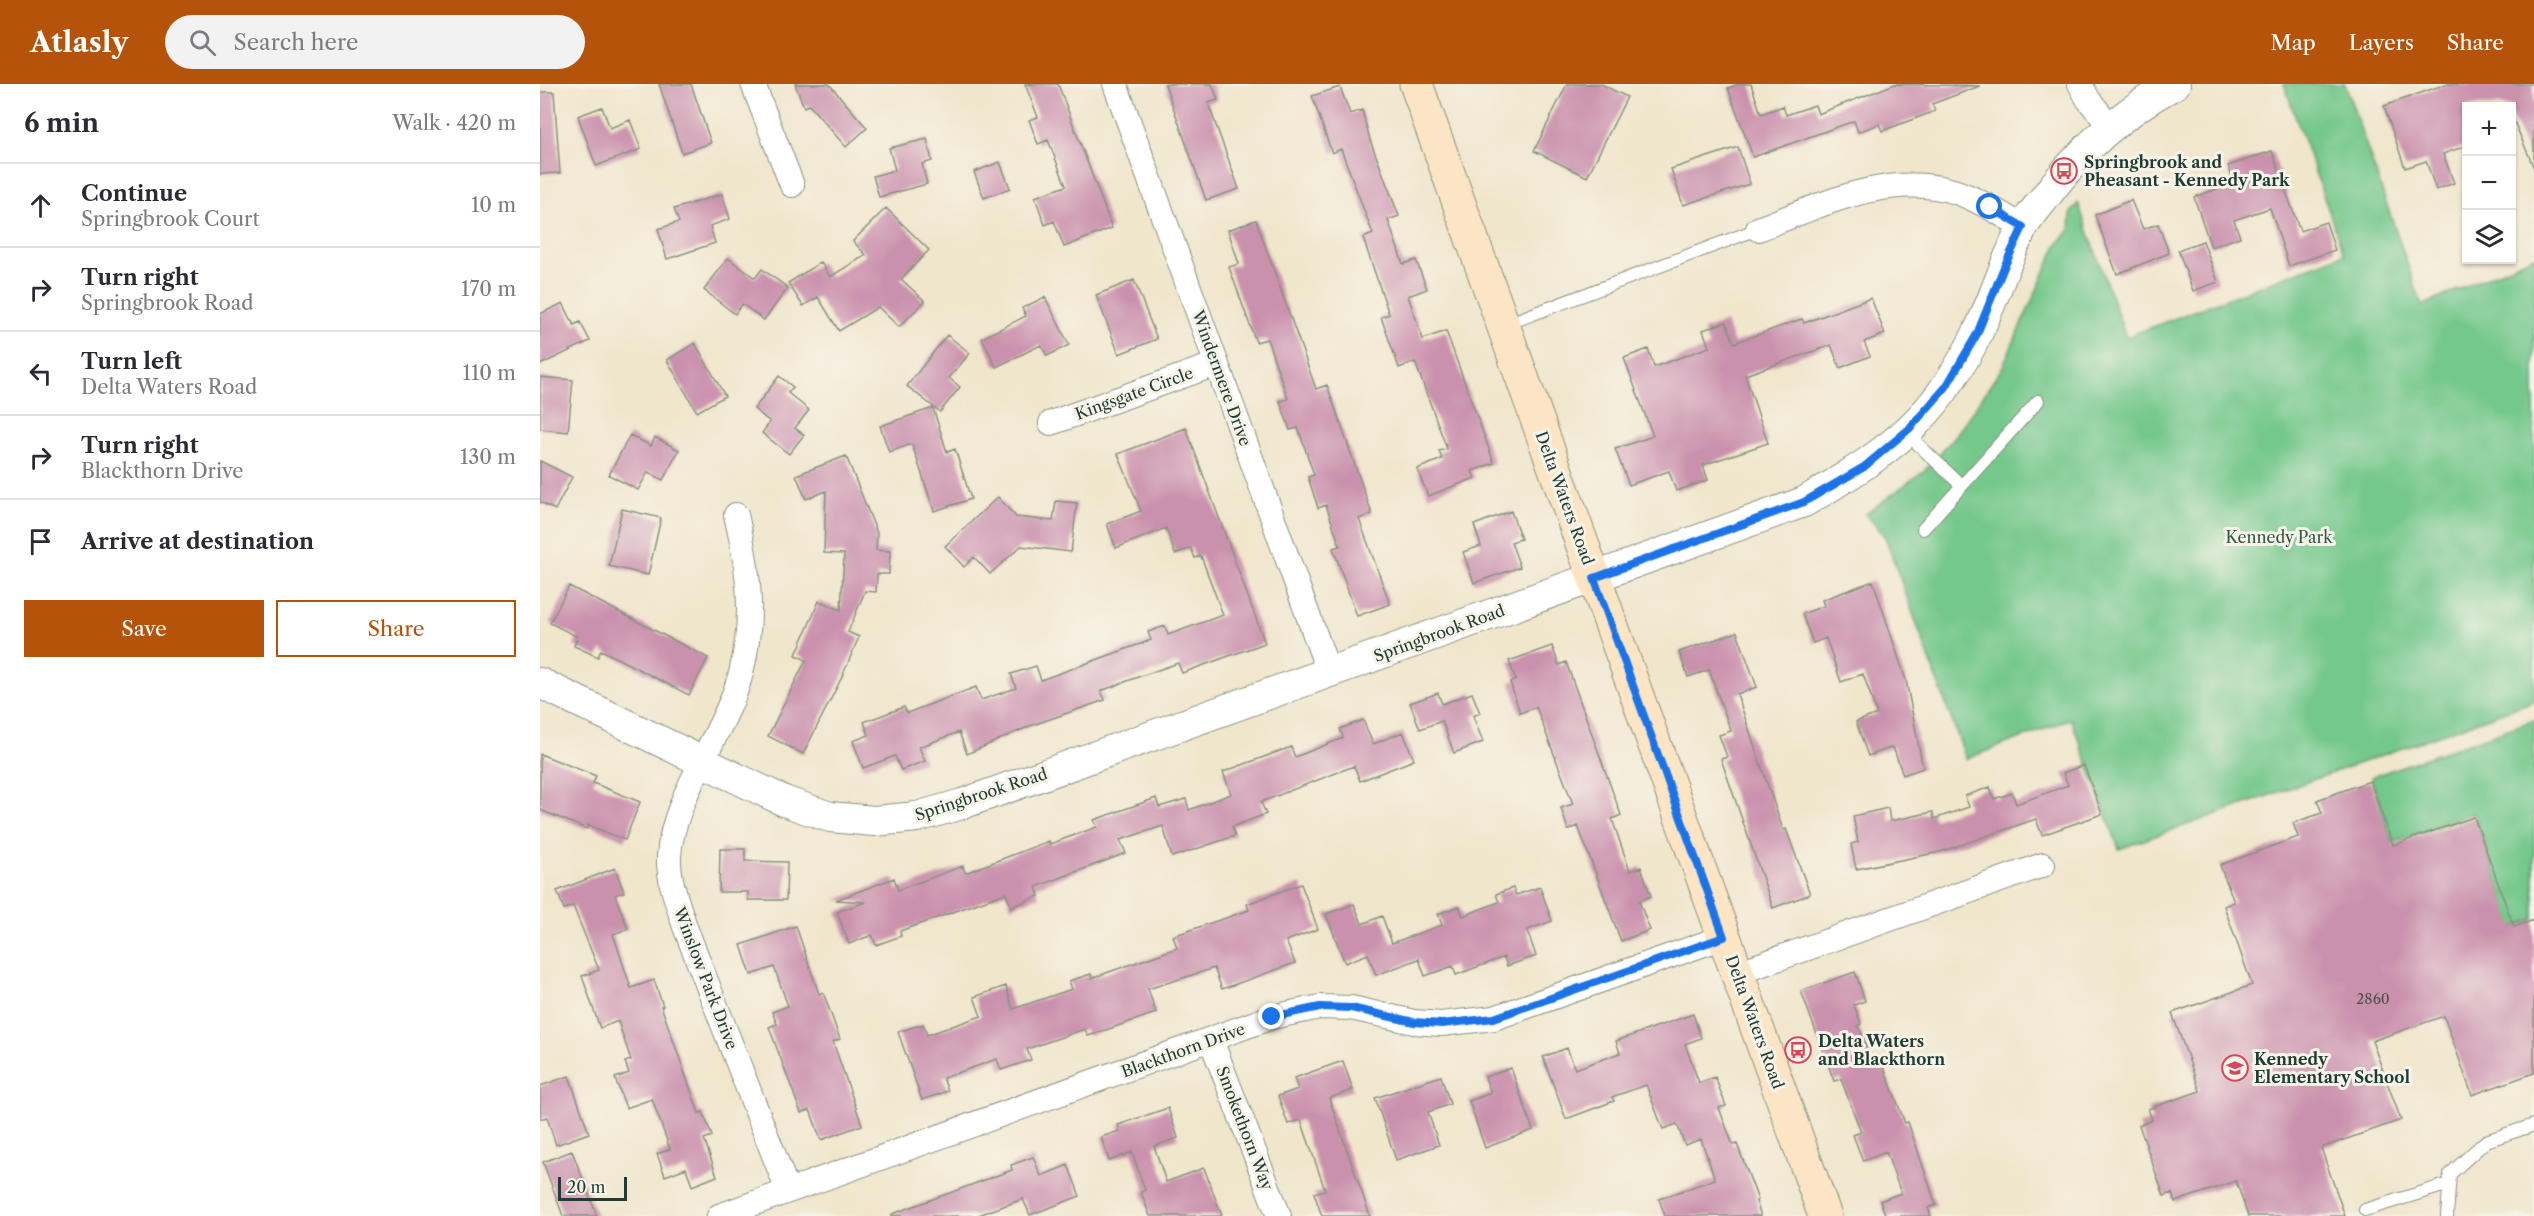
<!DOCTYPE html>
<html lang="en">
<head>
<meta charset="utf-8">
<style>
	:root { --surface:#fff; --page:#f2f2f3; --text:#2b2b33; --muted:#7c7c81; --line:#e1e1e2; --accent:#b45309 }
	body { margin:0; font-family:"Libre Caslon Text",serif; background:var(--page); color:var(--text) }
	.controls { position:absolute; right:18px; top:18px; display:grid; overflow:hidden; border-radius:0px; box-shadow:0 2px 4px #0004 }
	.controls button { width:54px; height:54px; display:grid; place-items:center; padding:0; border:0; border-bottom:2px solid var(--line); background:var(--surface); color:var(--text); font:30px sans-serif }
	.scale { position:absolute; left:18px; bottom:15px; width:69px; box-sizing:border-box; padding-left:6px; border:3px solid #1f3d34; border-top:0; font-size:16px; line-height:21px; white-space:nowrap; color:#1f3d34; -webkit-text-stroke:4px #f7f3e8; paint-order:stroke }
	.stop { position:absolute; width:18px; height:18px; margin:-14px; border:4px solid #1a73e8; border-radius:50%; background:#fff }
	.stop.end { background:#1a73e8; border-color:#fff; box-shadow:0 2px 6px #0008 }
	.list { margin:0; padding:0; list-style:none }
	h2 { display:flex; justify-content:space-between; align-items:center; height:78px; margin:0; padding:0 24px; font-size:26px }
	h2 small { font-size:20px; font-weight:400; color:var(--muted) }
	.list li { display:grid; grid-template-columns:39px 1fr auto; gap:18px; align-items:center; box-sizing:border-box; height:84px; padding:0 24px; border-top:2px solid var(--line) }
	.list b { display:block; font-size:22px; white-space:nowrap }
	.list p { margin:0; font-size:20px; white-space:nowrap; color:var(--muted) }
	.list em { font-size:20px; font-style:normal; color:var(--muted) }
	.actions { display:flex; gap:12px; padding:18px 24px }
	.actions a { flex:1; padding:14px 0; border:2px solid var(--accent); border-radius:0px; text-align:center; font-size:21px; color:var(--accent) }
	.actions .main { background:var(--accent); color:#fff }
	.icon { flex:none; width:33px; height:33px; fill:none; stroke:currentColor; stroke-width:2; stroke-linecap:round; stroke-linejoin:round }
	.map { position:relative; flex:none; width:1994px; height:1132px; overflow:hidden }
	header { display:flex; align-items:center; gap:36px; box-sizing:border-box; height:84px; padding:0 30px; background:var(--accent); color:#fff }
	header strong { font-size:28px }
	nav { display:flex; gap:33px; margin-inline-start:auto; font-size:21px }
	.search { width:420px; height:54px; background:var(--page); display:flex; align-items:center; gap:15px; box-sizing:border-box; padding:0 21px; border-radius:33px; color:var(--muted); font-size:22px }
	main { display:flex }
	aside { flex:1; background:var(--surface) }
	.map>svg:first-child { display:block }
</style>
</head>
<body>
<header>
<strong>Atlasly</strong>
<div class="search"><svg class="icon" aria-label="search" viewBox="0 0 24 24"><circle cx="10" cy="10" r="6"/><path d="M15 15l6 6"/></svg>Search here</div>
<nav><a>Map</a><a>Layers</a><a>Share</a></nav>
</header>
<main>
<aside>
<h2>6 min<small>Walk · 420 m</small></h2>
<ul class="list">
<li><svg class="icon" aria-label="ahead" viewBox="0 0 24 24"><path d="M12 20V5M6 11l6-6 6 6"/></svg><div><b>Continue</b><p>Springbrook Court</p></div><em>10 m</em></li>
<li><svg class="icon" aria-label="right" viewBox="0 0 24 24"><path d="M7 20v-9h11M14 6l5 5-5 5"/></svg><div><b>Turn right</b><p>Springbrook Road</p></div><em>170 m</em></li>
<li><svg class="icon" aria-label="left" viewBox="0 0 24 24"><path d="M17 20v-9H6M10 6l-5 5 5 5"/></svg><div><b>Turn left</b><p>Delta Waters Road</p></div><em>110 m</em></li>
<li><svg class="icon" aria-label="right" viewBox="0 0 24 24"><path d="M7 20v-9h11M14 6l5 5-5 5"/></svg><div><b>Turn right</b><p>Blackthorn Drive</p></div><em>130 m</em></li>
<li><svg class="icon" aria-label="arrive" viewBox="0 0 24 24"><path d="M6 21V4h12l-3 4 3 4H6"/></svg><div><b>Arrive at destination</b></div></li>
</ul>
<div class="actions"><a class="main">Save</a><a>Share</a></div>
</aside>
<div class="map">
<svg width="1994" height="1132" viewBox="0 0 1994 1132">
	<rect width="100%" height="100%" fill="#f7f3e8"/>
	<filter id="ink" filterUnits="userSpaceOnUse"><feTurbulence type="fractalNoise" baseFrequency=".0167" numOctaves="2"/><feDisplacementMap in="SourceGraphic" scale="12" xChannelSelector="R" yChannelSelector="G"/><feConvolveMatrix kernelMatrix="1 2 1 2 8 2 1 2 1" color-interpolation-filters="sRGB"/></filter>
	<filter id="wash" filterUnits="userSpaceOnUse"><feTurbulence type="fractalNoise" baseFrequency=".008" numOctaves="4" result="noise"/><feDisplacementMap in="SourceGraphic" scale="24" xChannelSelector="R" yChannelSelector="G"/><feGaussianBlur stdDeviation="1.35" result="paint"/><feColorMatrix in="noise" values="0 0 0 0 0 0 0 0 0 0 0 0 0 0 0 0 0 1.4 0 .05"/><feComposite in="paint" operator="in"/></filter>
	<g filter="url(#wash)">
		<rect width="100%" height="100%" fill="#f0e6cc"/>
		<path fill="#74c88c" stroke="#4a8260" stroke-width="1.5" d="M 1744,0 L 1805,0 L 1882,222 L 1994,172 L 1994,617 L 1579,765 L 1531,635 L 1426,675 L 1345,453 L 1326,430 L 1386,385 L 1417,350 L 1462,284 L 1516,163 L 1530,146 L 1531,129 L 1538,119 L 1586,253 L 1804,170 Z
			M 1994,636 L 1994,835 L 1973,843 L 1934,729 L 1853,759 L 1831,693 Z"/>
		<g id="blocks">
			<path fill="#ca91ad" d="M 119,0 L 151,0 L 171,59 L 142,69 Z
				M 255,0 L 289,0 L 327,44 L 306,63 L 269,21 L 264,23 Z
				M 485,0 L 518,0 L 572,144 L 524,163 L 514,137 L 505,141 L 495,113 L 526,102 L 508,56 L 498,60 L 489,36 L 498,33 Z
				M 625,0 L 672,0 L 678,16 L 668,19 L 699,105 L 666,116 Z
				M 1027,0 L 1061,0 L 1087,13 L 1047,93 L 994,67 Z
				M 1200,0 L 1211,0 L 1221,30 L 1243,22 L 1246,31 L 1275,21 L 1278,30 L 1355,0 L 1440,2 L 1392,20 L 1395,27 L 1342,47 L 1339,40 L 1318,48 L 1314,37 L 1213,73 L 1188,4 Z
				M 1906,0 L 1994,0 L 1994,84 L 1971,30 L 1971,22 L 1926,22 L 1926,62 L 1903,70 L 1914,99 L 1896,106 L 1886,77 L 1865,84 L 1844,22 Z
				M 800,3 L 810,30 L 822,26 L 830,56 L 859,132 L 848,136 L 863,180 L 876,176 L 887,205 L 868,212 L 883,255 L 906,247 L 954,379 L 932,387 L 935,394 L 888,412 L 877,385 L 902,375 L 899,367 L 907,365 L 875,278 L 859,284 L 841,233 L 849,230 L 823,154 L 833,150 L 801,65 L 792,69 L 772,12 Z
				M 0,8 L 14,8 L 20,89 L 0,90 Z
				M 62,23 L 70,44 L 90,36 L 101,65 L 56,82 L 38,32 Z
				M 387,55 L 392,77 L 382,80 L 387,100 L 339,113 L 333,92 L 355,86 L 349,64 Z
				M 1198,63 L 1210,100 L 1143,121 L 1131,85 Z
				M 1732,67 L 1760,147 L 1786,138 L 1795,166 L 1749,182 L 1730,124 L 1694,136 L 1700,153 L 1671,163 L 1654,113 L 1694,99 L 1688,82 Z
				M 460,78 L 470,104 L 444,114 L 434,88 Z
				M 182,110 L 190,135 L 170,142 L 175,159 L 127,175 L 118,145 L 139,138 L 134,125 Z
				M 1591,116 L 1603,145 L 1618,140 L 1629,169 L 1577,190 L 1555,131 Z
				M 346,124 L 389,166 L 361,195 L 385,217 L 359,243 L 338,223 L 299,247 L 278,213 L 263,222 L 248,199 L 281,178 L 290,193 L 326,171 L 313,157 Z
				M 716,136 L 776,305 L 787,301 L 832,430 L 819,435 L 850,520 L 817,532 L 793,464 L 800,462 L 786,421 L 778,424 L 768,393 L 774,391 L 758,344 L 750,346 L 740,317 L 748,315 L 727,255 L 716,258 L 689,183 L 699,180 L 688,146 Z
				M 1663,157 L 1678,198 L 1653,207 L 1638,166 Z
				M 188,174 L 215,194 L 222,185 L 248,204 L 224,236 L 202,220 L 195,230 L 164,206 Z
				M 594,196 L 617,255 L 579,270 L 556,211 Z
				M 505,213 L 529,261 L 507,272 L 501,261 L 456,283 L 442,254 L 486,232 L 482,224 Z
				M 1331,214 L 1345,250 L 1324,258 L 1330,272 L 1300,284 L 1291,261 L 1205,291 L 1228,359 L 1163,381 L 1168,396 L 1136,407 L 1129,387 L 1089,401 L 1075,365 L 1113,352 L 1084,274 L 1108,265 L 1114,283 L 1169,263 L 1163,246 L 1186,238 L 1194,259 L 1262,235 L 1264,239 Z
				M 23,219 L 34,241 L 40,238 L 50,257 L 0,281 L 0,230 Z
				M 407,251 L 430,269 L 409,294 L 420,303 L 400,328 L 367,302 Z
				M 155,259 L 185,312 L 157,328 L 127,276 Z
				M 239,292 L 253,303 L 248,309 L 269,326 L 255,344 L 264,351 L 249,370 L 222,349 L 230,338 L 214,325 Z
				M 0,293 L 33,296 L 28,348 L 0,345 Z
				M 393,324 L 407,368 L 415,365 L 431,415 L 394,427 L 372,360 L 349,368 L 340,342 Z
				M 646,344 L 725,559 L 642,589 L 638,579 L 598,593 L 561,607 L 565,616 L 490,642 L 427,670 L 419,648 L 379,663 L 385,677 L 361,686 L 355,672 L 323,684 L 313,657 L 329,651 L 324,638 L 364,623 L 367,629 L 436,603 L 441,616 L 476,604 L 471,590 L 496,582 L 501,596 L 611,556 L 608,548 L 625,542 L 628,551 L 683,531 L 661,472 L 655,474 L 651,464 L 635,470 L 626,444 L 576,464 L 567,440 L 601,427 L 578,370 Z
				M 90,351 L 111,362 L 115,353 L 139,366 L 123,396 L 108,388 L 98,406 L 69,391 Z
				M 306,372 L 337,449 L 336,466 L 350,467 L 349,490 L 337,490 L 336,508 L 325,507 L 308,548 L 319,553 L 301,595 L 263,670 L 228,652 L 266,576 L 256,571 L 279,517 L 301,526 L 304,470 L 284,469 L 286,407 L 266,415 L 256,391 Z
				M 0,377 L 32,393 L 15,426 L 0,418 Z
				M 458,413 L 476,433 L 513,437 L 516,417 L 537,419 L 531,468 L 481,462 L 450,490 L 434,473 L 424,483 L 405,462 Z
				M 82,425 L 121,434 L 108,491 L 69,482 Z
				M 971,427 L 981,455 L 971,458 L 980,483 L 934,499 L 923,468 L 941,462 L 934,441 Z
				M 1333,497 L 1366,596 L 1383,684 L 1363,691 L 1353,663 L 1328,672 L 1316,638 L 1337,630 L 1323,590 L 1301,598 L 1286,554 L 1273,559 L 1262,530 L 1284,522 L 1282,516 Z
				M 29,502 L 168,574 L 149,611 L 61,566 L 58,573 L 34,562 L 38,553 L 10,539 Z
				M 1197,548 L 1217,603 L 1197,610 L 1243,746 L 1246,745 L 1270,810 L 1233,824 L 1181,675 L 1187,673 L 1179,651 L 1191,647 L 1169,586 L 1148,593 L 1139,568 Z
				M 1012,562 L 1019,581 L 1026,578 L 1081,731 L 1072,735 L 1090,787 L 1101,783 L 1111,812 L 1099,817 L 1110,846 L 1081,857 L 1038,742 L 1028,746 L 1021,724 L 1033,720 L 996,623 L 980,629 L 970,598 L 976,596 L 969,577 Z
				M 898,609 L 902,620 L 932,609 L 940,629 L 933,632 L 943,658 L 914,669 L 902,637 L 880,645 L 870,619 Z
				M 823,636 L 833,660 L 863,648 L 874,676 L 820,697 L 814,682 L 721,718 L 726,730 L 692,743 L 695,752 L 632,773 L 623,742 L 580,756 L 586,769 L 496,803 L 499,812 L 471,823 L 466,809 L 360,847 L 361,852 L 336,861 L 332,851 L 309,860 L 297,828 L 326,818 L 296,816 L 354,794 L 358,806 L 423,782 L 425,789 L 509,757 L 510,760 L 557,743 L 554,736 L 616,714 L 619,723 L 646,715 L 649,726 L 691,710 L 683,688 L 751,663 L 755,673 L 803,654 L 800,645 Z
				M 0,670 L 56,692 L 53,699 L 100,718 L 85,756 L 48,741 L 47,745 L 0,726 Z
				M 1544,681 L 1562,730 L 1502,751 L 1496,735 L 1400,768 L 1316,785 L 1311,760 L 1318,758 L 1313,732 L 1348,724 L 1350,737 L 1393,728 L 1394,735 L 1429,723 L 1425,712 L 1450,703 L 1454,715 L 1472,709 L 1476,720 L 1528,701 L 1523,689 Z
				M 1830,697 L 1853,761 L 1934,733 L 1974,843 L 1994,836 L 1994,989 L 1932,1011 L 1904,932 L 1832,957 L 1861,1036 L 1781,1064 L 1805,1132 L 1708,1132 L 1696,1097 L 1635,1118 L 1632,1109 L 1624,1112 L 1599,1041 L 1612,1036 L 1608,1025 L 1660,1007 L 1632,929 L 1712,901 L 1684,822 L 1694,818 L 1680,781 L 1758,753 L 1753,739 L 1782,729 L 1777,716 Z
				M 180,765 L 205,765 L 205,777 L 247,778 L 246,816 L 208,816 L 208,808 L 179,808 Z
				M 75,784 L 84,808 L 75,811 L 88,845 L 73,850 L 91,904 L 114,896 L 123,922 L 121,922 L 159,1029 L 163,1028 L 172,1052 L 164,1055 L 177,1092 L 152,1102 L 146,1084 L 125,1092 L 117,1070 L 130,1065 L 112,1015 L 86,1024 L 75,994 L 89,989 L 85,978 L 91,976 L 78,937 L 60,944 L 42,892 L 59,886 L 33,822 L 24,825 L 17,807 Z
				M 761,800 L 778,845 L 746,857 L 755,879 L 682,905 L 674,884 L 608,905 L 616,929 L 548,952 L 545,945 L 487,965 L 491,976 L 461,986 L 457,975 L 403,994 L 408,1007 L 382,1016 L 358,948 L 383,940 L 387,951 L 441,932 L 434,913 L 466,902 L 473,925 L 532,905 L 529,897 L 551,890 L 552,894 L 637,864 L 633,852 L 709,826 L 707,820 Z
				M 1000,803 L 1012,837 L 987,846 L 996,872 L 967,882 L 964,873 L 916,891 L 913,882 L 885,892 L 879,875 L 836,891 L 828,870 L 805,879 L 786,830 L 814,820 L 822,840 L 842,832 L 852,859 L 902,841 L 898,830 L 919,822 L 923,832 L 959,818 L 956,810 L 973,804 L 976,811 Z
				M 256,842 L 279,910 L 283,908 L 300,955 L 293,958 L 322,1041 L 281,1056 L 270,1026 L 261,1029 L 229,943 L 237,940 L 232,928 L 248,922 L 234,883 L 211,891 L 201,861 Z
				M 1315,888 L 1325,917 L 1314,921 L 1321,940 L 1318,941 L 1333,979 L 1341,976 L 1365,1039 L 1368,1038 L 1396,1121 L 1388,1124 L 1391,1132 L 1346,1132 L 1340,1117 L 1361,1109 L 1346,1068 L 1323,1077 L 1313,1051 L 1321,1048 L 1301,995 L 1294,997 L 1261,907 Z
				M 1153,930 L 1161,954 L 1145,960 L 1159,999 L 1175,993 L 1186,1022 L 1179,1024 L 1193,1061 L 1197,1060 L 1218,1116 L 1216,1117 L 1221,1132 L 1125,1132 L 1119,1115 L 1175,1095 L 1161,1055 L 1145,1061 L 1137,1040 L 1123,1045 L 1106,1001 L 1072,1013 L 1074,1017 L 1026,1035 L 1003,973 L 1027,964 L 1035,985 L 1080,969 L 1076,957 Z
				M 803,977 L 813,1006 L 789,1014 L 830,1132 L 782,1132 L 774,1109 L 785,1106 L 761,1036 L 748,1040 L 738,1012 L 758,1005 L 754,994 Z
				M 971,984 L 993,1046 L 945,1064 L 929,1017 L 951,1009 L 945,993 Z
				M 29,992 L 49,1049 L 16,1061 L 7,1033 L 0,1035 L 0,1002 Z
				M 901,992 L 910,1020 L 888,1028 L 899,1061 L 856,1076 L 835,1014 Z
				M 628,1024 L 638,1054 L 614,1062 L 626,1098 L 664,1084 L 682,1132 L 610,1132 L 601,1108 L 605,1106 L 592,1068 L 569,1077 L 561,1053 L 580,1047 L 578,1041 Z
				M 32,1067 L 57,1132 L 23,1132 L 3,1078 Z
				M 493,1073 L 501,1092 L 528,1081 L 540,1112 L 490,1131 L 483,1115 L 436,1132 L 352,1132 L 352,1130 L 472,1086 L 471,1081 Z"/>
		</g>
	</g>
	<g filter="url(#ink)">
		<use href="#blocks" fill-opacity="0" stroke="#889280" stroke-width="1.5"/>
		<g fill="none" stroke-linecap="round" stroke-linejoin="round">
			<g stroke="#889280" stroke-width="14">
				<path id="service" d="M 964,241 L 1218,145
					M 1366,349 L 1421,401
					M 1383,445 L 1498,317
					M 1825,1126 L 1909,1100
					M 1907,1132 L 1910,1090 L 1946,1057 L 1994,1041"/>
			</g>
			<g stroke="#889280" stroke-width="26">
				<path id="minor" d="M 213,0 L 252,101
					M 575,0 L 789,589
					M 1540,0 L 1548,15 L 1570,42
					M 1218,145 C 1280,122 1345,88 1413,107 C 1438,115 1461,130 1483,143
					M 511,339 L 676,280
					M 196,431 C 209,486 215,533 201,589 C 186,648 133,710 129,772 C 128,796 138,820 145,843 L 248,1107
					M 1197,889 L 1503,781
					M 671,956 L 739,1132
					M 179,1132 L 732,933 L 780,923 L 811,924 L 874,938 L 901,940 L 954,934 L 1184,853"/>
			</g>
			<g stroke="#889280" stroke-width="32">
				<path id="tertiary" d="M 0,599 L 244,717 L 290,733 L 334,737 L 377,733 L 422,720 L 1264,418 C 1317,387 1372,354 1407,301 C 1418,285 1429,267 1437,250 C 1454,216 1464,179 1482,145 C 1487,135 1496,125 1503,116 C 1538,68 1582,28 1635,0"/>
			</g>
			<g stroke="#889280" stroke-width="35">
				<path id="secondary" d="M 876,0 L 1285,1132"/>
			</g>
			<use href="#service" stroke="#fff" stroke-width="12"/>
			<use href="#minor" stroke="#fff" stroke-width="24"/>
			<use href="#tertiary" stroke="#fff" stroke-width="30"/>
			<use href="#secondary" stroke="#fce5c4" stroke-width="33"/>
		</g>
	</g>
	<g fill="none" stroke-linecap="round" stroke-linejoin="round" filter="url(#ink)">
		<path stroke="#1a73e8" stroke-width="8" d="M 732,933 L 780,923 L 811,924 L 874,938 L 902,940 L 954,934 L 1184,853 L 1054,494 L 1264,418 L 1324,383 L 1369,345 L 1406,303 L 1437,250 L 1464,183 L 1483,143 L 1450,123"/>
	</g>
	<defs>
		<g id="bus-ring" transform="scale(1.35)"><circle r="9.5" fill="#f7f3e8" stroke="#d1495b" stroke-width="1.5"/><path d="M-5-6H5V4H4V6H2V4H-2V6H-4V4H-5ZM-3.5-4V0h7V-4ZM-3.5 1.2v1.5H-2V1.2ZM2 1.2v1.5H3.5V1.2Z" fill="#d1495b"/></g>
		<g id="school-ring" transform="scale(1.35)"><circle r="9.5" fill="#f7f3e8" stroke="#d1495b" stroke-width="1.5"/><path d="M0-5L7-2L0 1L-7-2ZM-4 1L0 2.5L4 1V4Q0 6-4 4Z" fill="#d1495b"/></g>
	</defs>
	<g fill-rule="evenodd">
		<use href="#bus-ring" x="1524" y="87"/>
		<use href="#bus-ring" x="1258" y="966"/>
		<use href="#school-ring" x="1695" y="984"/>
	</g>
	<g text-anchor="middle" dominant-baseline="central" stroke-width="6" stroke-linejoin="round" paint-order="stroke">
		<g font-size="14" fill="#4a5252">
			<text x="1833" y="915">2860</text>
		</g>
		<g font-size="16" font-weight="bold" fill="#1f3d34" stroke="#f7f3e8" text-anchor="start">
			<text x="1544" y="78">Springbrook and<tspan x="1544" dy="18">Pheasant - Kennedy Park</tspan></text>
			<text x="1278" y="957">Delta Waters<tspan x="1278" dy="18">and Blackthorn</tspan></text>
			<text x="1714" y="975">Kennedy<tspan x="1714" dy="18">Elementary School</tspan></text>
		</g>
		<g font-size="16" fill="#1f3d34" stroke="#f7f3e8">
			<text transform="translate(682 294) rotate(70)">Windermere Drive</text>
			<text transform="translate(594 309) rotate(-20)">Kingsgate Circle</text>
			<text transform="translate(1025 414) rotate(70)">Delta Waters Road</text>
			<text transform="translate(899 549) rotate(-20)">Springbrook Road</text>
			<text transform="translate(441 710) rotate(-18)">Springbrook Road</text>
			<text transform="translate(166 894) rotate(69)">Winslow Park Drive</text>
			<text transform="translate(1215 938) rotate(70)">Delta Waters Road</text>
			<text transform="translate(643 966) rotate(-20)">Blackthorn Drive</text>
			<text transform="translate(705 1044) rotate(69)">Smokethorn Way</text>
		</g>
		<g font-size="16" fill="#305946" stroke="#f7f3e8">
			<text x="1739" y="453">Kennedy Park</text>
		</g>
	</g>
</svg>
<div class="controls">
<button>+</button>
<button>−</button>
<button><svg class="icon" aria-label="layers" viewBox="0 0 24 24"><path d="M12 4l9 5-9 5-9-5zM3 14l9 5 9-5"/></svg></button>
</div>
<div class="scale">20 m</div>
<div class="stop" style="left:1450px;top:123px"></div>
<div class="stop end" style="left:732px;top:933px"></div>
</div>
</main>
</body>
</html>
